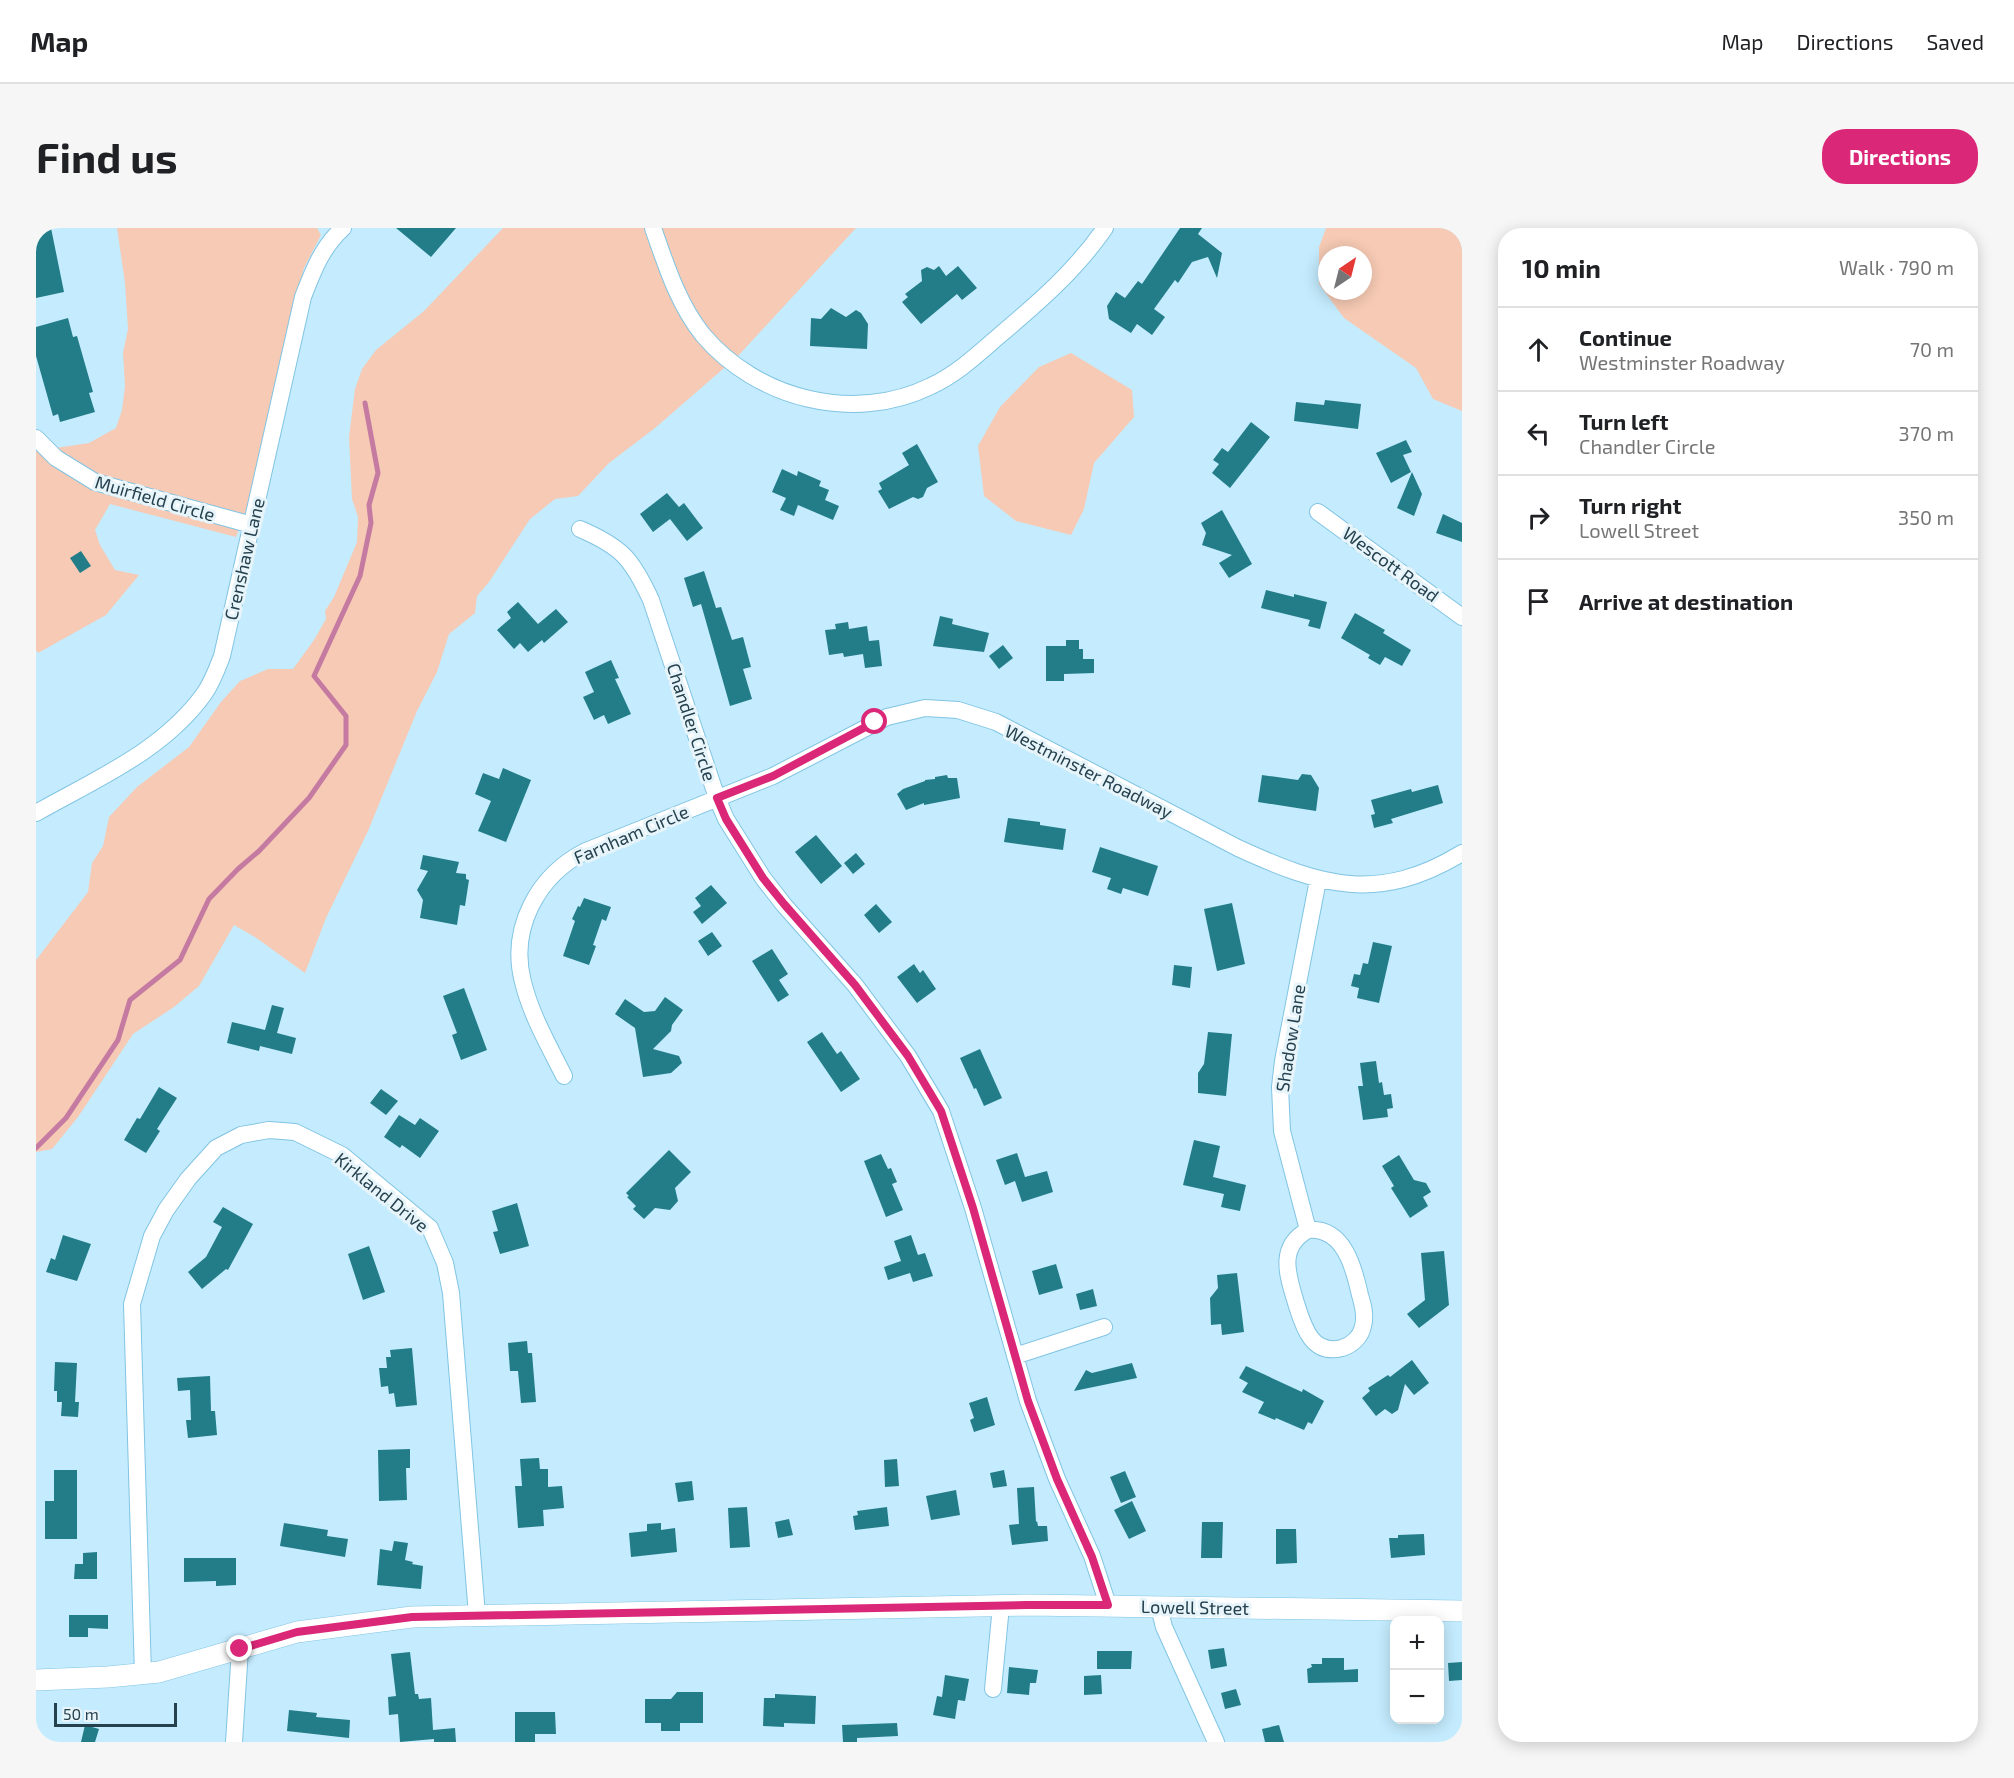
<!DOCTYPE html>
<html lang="en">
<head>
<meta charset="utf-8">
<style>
	:root { --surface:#fff; --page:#f6f6f6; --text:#202124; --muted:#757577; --line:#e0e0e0; --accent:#db2777 }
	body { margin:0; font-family:"Exo 2",sans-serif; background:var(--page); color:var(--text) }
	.controls { position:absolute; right:18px; bottom:18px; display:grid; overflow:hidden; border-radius:12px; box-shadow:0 3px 15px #0003 }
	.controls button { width:54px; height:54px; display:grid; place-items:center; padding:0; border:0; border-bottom:2px solid var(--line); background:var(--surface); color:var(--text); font:30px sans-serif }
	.compass { position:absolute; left:1282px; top:18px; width:54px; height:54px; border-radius:50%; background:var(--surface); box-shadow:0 3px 15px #0003; rotate:35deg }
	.scale { position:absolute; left:18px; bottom:15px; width:123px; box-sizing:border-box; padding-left:6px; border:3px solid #25414e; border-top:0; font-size:16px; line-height:21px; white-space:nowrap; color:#25414e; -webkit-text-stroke:4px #e7f4fa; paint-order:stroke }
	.stop { position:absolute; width:18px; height:18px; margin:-14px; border:4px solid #db2777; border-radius:50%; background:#fff }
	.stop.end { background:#db2777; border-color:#fff; box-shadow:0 2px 6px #0008 }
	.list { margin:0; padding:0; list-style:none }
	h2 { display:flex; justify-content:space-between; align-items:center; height:78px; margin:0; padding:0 24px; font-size:26px }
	h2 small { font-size:20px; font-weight:400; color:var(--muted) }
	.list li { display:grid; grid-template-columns:39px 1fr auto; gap:18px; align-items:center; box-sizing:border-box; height:84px; padding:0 24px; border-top:2px solid var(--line) }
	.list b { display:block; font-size:22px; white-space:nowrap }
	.list p { margin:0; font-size:20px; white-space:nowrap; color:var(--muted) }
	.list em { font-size:20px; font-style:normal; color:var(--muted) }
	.icon { flex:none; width:33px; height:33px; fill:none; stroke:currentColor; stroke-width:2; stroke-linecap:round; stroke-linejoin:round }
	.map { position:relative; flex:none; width:1426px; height:1514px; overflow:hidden; border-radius:24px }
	header { display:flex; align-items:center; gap:36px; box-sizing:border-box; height:84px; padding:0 30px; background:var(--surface); border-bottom:2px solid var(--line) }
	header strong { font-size:28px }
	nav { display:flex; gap:33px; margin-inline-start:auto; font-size:21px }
	.intro { display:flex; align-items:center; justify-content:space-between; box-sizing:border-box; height:144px; padding:0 36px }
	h1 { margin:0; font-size:42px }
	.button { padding:15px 27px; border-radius:24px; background:var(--accent); color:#fff; font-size:21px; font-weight:700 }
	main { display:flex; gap:36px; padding:0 36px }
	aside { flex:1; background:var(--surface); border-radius:24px; box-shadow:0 3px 15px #0003 }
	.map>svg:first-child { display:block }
</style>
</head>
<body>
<header>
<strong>Map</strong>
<nav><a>Map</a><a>Directions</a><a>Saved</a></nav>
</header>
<div class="intro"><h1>Find us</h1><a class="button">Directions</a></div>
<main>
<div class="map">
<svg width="1426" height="1514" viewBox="0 0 1426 1514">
	<rect width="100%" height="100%" fill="#c4ecfe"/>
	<path fill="#f6cab4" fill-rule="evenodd" d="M 81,0 L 281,0 L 285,7 L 268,40 L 253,98 L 217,263 L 200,309 L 74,276 L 59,302 L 64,317 L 79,342 L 103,347 L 70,387 L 2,425 L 0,422 L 0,223 L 53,215 L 80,200 L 86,182 L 89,158 L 87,125 L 92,101 L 89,55 Z
		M 467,0 L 820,0 L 702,128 L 619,200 L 573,235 L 542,268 L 519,271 L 494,291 L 453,354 L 441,368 L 439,385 L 413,406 L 401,444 L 381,483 L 332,603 L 290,690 L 269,745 L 219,709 L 198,697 L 163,758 L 138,779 L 97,806 L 42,889 L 16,921 L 0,924 L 0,732 L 52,664 L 56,635 L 67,618 L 73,589 L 101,559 L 153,519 L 185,474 L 204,453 L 232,441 L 257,441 L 278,412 L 290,391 L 289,383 L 298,369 L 321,314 L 322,289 L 316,271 L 313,209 L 319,161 L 326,141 L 340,122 L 388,83 Z
		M 1290,0 L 1426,0 L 1426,183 L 1397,171 L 1380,140 L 1308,90 L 1283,56 L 1283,19 ZM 1291,27 L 1327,27 L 1327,63 L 1291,63 Z
		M 1035,125 L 1096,162 L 1098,189 L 1058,235 L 1048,281 L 1035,307 L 980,293 L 948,268 L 942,218 L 964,179 L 1003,139 Z"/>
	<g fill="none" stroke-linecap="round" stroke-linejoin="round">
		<path stroke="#c57ba1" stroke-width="5" d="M 0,920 L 30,890 L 82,812 L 94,772 L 144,732 L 173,671 L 202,641 L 223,623 L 273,570 L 310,517 L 310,488 L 278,448 L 324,348 L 335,295 L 333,277 L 342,245 L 329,175"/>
	</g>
	<path fill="#227d89" d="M 0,0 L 15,0 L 28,64 L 0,70 Z
		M 360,0 L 420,0 L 395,29 Z
		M 1144,0 L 1166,0 L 1162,6 L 1186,25 L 1181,50 L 1172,29 L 1156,34 L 1142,55 L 1139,52 L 1118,81 L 1129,89 L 1116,107 L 1101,96 L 1095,105 L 1073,91 L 1071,78 L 1080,64 L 1089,70 L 1102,53 L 1106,56 Z
		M 903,38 L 910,48 L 922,38 L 941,60 L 926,72 L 921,66 L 885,96 L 866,74 L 872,69 L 869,66 L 886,53 L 885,42 L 891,39 L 898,42 Z
		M 795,80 L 810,89 L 820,82 L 825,85 L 832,96 L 831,121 L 774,118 L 775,90 L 785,91 Z
		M 32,90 L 37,109 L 41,108 L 57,164 L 53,165 L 59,184 L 24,194 L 22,186 L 17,188 L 0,128 L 0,99 Z
		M 1289,172 L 1325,176 L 1322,201 L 1258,193 L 1260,174 L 1288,177 Z
		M 1215,194 L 1234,209 L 1194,260 L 1176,245 L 1183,236 L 1177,232 L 1186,220 L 1192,224 Z
		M 1370,212 L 1376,224 L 1367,227 L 1375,244 L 1355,255 L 1340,225 Z
		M 881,216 L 902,254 L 891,260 L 887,269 L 882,271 L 877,269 L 853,281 L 842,263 L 846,261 L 843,255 L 873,237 L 866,225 Z
		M 746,241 L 761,248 L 762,243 L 785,253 L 783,258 L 793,262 L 789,272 L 803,278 L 797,292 L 762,277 L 758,288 L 744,282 L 750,270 L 736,264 Z
		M 1376,244 L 1386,266 L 1378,288 L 1361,280 Z
		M 631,265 L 643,279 L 648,275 L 667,300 L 651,313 L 634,291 L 617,304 L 604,286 Z
		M 1186,282 L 1216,336 L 1193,350 L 1183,335 L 1196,327 L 1166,317 L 1170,305 L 1165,295 Z
		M 1407,286 L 1426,295 L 1426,314 L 1400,305 Z
		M 45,323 L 55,338 L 44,345 L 34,330 Z
		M 668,343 L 680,380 L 685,379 L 696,412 L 707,409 L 715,439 L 707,441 L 716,471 L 694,478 L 665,376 L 657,379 L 648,350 Z
		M 1230,362 L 1258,369 L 1258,366 L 1291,374 L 1284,401 L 1272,398 L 1274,392 L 1225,380 Z
		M 482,374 L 502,396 L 520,381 L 532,394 L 508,415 L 506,412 L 492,424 L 484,415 L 478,421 L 461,402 L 475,390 L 471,384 Z
		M 1319,385 L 1349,402 L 1347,405 L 1375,422 L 1366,438 L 1349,429 L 1344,437 L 1332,430 L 1334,427 L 1305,410 Z
		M 904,388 L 917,391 L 916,396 L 953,405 L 948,424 L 897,418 Z
		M 812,394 L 813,401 L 831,398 L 833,413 L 843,412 L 846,438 L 829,440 L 827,426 L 808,429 L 807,425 L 793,427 L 789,402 L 800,401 L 799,396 Z
		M 1030,412 L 1043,412 L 1043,421 L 1047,421 L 1047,431 L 1058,431 L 1058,445 L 1028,446 L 1028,453 L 1010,453 L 1010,418 L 1030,418 Z
		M 967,417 L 977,430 L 963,441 L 953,428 Z
		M 575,432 L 583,450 L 579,451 L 595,486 L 572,496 L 568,487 L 558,492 L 547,469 L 558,464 L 549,444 Z
		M 467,540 L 495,552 L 470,614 L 442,603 L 455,573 L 439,566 L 447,545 L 463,551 Z
		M 1266,546 L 1275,547 L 1283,560 L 1280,583 L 1222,574 L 1226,547 L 1262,552 Z
		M 911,547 L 912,550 L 921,550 L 924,570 L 888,577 L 888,575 L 870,582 L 861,566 L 867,561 L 889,553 L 889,552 L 899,551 L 899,549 Z
		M 1402,557 L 1407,575 L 1355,591 L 1357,595 L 1338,600 L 1335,587 L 1339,586 L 1335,572 L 1375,561 L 1376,564 Z
		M 972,590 L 1004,594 L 1004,597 L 1030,601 L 1027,622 L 968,614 Z
		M 780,607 L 806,638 L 785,656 L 759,624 Z
		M 1064,619 L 1122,638 L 1112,668 L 1087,660 L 1085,666 L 1071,661 L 1075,650 L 1056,644 Z
		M 820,625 L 829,636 L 817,646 L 808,635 Z
		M 387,627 L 423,634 L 420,645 L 430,646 L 430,651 L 433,652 L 429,678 L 424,677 L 421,697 L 384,690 L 387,672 L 381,662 L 392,643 L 384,641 Z
		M 675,657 L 691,675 L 666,696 L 657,684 L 665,678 L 659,670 Z
		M 548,670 L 575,679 L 570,693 L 566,691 L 557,717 L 560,718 L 553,737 L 527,728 L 539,693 L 536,691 L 542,678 L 544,679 Z
		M 1196,675 L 1209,736 L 1181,743 L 1168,681 Z
		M 840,676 L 856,694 L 843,705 L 828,687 Z
		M 676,704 L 686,718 L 672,728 L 662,713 Z
		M 1337,714 L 1356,718 L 1343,775 L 1321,770 L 1323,760 L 1315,758 L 1318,746 L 1324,747 L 1327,735 L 1332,736 Z
		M 736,721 L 752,746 L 743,752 L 753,767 L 742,774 L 716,733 Z
		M 878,736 L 884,745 L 887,742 L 900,761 L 881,775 L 861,749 Z
		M 1138,737 L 1156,739 L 1154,760 L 1136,757 Z
		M 428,760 L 451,822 L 425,832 L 416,807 L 421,805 L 407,768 Z
		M 629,769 L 647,782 L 636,797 L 635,803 L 617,821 L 643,828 L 646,835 L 635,845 L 607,849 L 599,800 L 579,786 L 589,771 L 608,784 L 619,783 Z
		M 236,777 L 248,780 L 241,805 L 260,810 L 256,826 L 224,818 L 223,823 L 191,815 L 196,794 L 229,802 Z
		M 786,804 L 801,826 L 805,823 L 824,851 L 805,864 L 771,814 Z
		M 1172,804 L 1196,806 L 1190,868 L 1162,865 L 1162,845 L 1168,836 Z
		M 944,821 L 966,870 L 948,878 L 940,860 L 938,861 L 924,830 Z
		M 1340,833 L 1343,855 L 1346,854 L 1348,867 L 1355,866 L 1357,880 L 1351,881 L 1352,889 L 1327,892 L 1322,858 L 1327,858 L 1324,835 Z
		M 123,859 L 141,870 L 121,901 L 124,903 L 110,925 L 88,912 L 101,890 L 104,891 Z
		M 345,861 L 362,873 L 350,887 L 334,875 Z
		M 363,887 L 379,897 L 384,890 L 403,903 L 384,930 L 366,917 L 364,920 L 348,909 Z
		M 1158,912 L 1184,918 L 1177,949 L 1210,957 L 1204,983 L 1185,979 L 1188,966 L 1147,957 Z
		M 633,922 L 655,944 L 639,960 L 642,973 L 634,982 L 619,980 L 608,991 L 597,981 L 600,978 L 591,969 L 593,968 L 590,965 Z
		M 981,925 L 989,949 L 1011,943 L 1017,964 L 986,974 L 979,953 L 969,957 L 960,932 Z
		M 845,926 L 852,941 L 855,940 L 861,954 L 856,956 L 867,982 L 850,989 L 828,933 Z
		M 1363,927 L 1378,952 L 1390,955 L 1395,964 L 1387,969 L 1392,978 L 1374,990 L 1355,960 L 1358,958 L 1346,938 Z
		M 481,975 L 493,1018 L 464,1026 L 457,1004 L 462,1003 L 456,983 Z
		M 187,979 L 217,996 L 192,1042 L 190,1041 L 166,1061 L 152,1044 L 170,1029 L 186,999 L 177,994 Z
		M 27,1007 L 55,1016 L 41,1053 L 10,1044 L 15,1030 L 19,1032 Z
		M 875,1007 L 882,1027 L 889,1025 L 897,1048 L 877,1054 L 874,1045 L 852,1052 L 848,1039 L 865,1033 L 858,1013 Z
		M 333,1018 L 349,1064 L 327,1072 L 312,1026 Z
		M 1408,1023 L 1413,1077 L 1383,1100 L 1371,1086 L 1389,1072 L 1385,1025 Z
		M 1020,1036 L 1027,1060 L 1003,1067 L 996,1043 Z
		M 1201,1045 L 1208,1104 L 1186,1107 L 1185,1096 L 1175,1097 L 1174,1070 L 1182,1060 L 1181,1047 Z
		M 1057,1061 L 1061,1078 L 1044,1082 L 1040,1066 Z
		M 491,1113 L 492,1125 L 496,1125 L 500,1174 L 485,1175 L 482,1143 L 474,1143 L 472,1115 Z
		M 376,1120 L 381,1177 L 360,1179 L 358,1165 L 353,1166 L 352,1158 L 345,1159 L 343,1140 L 351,1140 L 350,1129 L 355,1129 L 354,1122 Z
		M 1376,1132 L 1393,1155 L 1378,1167 L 1369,1156 L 1362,1182 L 1356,1186 L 1349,1181 L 1340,1188 L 1326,1170 L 1334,1163 L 1332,1160 L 1352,1147 L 1354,1149 Z
		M 19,1134 L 41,1135 L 39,1174 L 43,1174 L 42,1189 L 25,1188 L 26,1174 L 21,1174 L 21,1163 L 18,1163 Z
		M 1096,1135 L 1101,1150 L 1038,1163 L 1050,1142 L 1056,1145 Z
		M 1210,1138 L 1266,1164 L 1267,1161 L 1288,1173 L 1276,1196 L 1272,1194 L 1268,1202 L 1240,1190 L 1239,1192 L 1222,1185 L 1228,1174 L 1206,1164 L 1212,1155 L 1203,1150 Z
		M 174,1148 L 175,1183 L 179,1183 L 181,1207 L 152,1210 L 150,1192 L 155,1192 L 154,1162 L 142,1163 L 141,1150 Z
		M 951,1169 L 959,1197 L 938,1204 L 934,1192 L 938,1190 L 933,1175 Z
		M 374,1221 L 374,1240 L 370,1240 L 371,1272 L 343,1273 L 342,1222 Z
		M 503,1230 L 504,1241 L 512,1241 L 512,1259 L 526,1258 L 528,1280 L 507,1282 L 508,1298 L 482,1300 L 479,1258 L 486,1258 L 484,1231 Z
		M 861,1231 L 863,1258 L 849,1259 L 848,1232 Z
		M 18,1242 L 41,1242 L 41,1311 L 9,1311 L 9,1273 L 18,1273 Z
		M 968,1242 L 971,1258 L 957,1260 L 954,1245 Z
		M 1089,1243 L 1100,1269 L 1085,1275 L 1074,1249 Z
		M 656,1253 L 658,1272 L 642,1274 L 639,1255 Z
		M 998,1259 L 1000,1294 L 1001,1293 L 1002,1298 L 1011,1298 L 1012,1313 L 976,1317 L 973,1297 L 983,1296 L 981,1260 Z
		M 920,1262 L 924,1287 L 895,1292 L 890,1268 Z
		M 1096,1273 L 1110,1303 L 1093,1311 L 1078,1282 Z
		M 711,1279 L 714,1319 L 694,1320 L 692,1280 Z
		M 851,1279 L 853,1298 L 819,1302 L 817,1288 L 822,1287 L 821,1283 Z
		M 753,1291 L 757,1307 L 742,1310 L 739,1294 Z
		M 1166,1294 L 1187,1294 L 1186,1330 L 1165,1330 Z
		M 248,1295 L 292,1302 L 291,1308 L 312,1311 L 309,1329 L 244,1318 Z
		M 625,1295 L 625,1302 L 639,1300 L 641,1324 L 595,1329 L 593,1305 L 611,1303 L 611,1296 Z
		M 1240,1301 L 1260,1301 L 1261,1335 L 1240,1336 Z
		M 1388,1306 L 1389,1327 L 1355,1330 L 1353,1310 L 1362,1310 L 1362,1307 Z
		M 358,1313 L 372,1315 L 369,1332 L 377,1334 L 376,1336 L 387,1338 L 385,1361 L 341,1357 L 344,1321 L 356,1323 Z
		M 61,1324 L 61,1351 L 38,1351 L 39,1336 L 47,1336 L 47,1325 Z
		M 148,1330 L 200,1330 L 200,1357 L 180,1358 L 180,1353 L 148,1354 Z
		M 33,1387 L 72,1387 L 72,1401 L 52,1400 L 52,1409 L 33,1409 Z
		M 1188,1420 L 1191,1438 L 1175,1441 L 1172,1422 Z
		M 1061,1423 L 1096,1423 L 1095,1441 L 1061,1441 Z
		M 374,1424 L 379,1466 L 382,1466 L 383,1471 L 395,1470 L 397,1502 L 419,1500 L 420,1514 L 398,1514 L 398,1511 L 364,1514 L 362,1486 L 353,1487 L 352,1469 L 360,1468 L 355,1426 Z
		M 1286,1430 L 1308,1430 L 1308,1442 L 1322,1441 L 1322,1454 L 1272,1455 L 1271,1441 L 1276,1439 L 1275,1436 L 1286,1436 Z
		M 1426,1434 L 1426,1452 L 1413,1453 L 1412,1435 Z
		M 973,1439 L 1002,1442 L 1000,1455 L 994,1455 L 993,1467 L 971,1465 Z
		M 909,1447 L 933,1451 L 929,1473 L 922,1472 L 919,1491 L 897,1487 L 901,1468 L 906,1469 Z
		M 1065,1447 L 1066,1466 L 1048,1467 L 1048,1448 Z
		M 1200,1461 L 1205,1477 L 1189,1481 L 1185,1465 Z
		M 641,1464 L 667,1464 L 667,1495 L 644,1495 L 644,1503 L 625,1503 L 625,1495 L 609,1495 L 609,1471 L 635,1471 Z
		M 739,1466 L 780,1468 L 779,1496 L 748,1495 L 748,1499 L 727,1498 L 728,1470 L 739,1470 Z
		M 253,1482 L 281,1485 L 280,1489 L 314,1492 L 313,1510 L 251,1503 Z
		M 479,1484 L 519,1484 L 520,1506 L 499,1506 L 499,1514 L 479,1514 Z
		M 861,1495 L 862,1508 L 821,1510 L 821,1514 L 807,1514 L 806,1497 Z
		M 49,1497 L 63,1501 L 59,1514 L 45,1514 Z
		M 1243,1497 L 1248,1514 L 1229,1514 L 1226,1501 Z"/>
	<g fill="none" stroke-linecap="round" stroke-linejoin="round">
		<g stroke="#81c4e3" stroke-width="18">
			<path id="minor" d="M 617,0 C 630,37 642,76 667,107 C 721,171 818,196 895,158 C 921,146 942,126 964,107 C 1003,74 1040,42 1069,0
				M 0,210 L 20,230 L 59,254 L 216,297
				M 1282,284 L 1426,389
				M 544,301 C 586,319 596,331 615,372 L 681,570 L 690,591 L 727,650 L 748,677 L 819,757 L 872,828 L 905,883 L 937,980 L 992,1173 L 1021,1251 L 1056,1328 L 1072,1377
				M 0,585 C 60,551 127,523 168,466 C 176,455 181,441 186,428 L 267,69 C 277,43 286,19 307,0
				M 528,848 C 513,818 495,787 487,754 C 473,700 502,647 550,623 L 737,548 L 851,489 L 889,480 L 906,481 L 922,482 L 960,494 L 1202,620 C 1285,658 1342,676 1426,625
				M 1272,1002 C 1241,1019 1252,1048 1260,1075 C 1267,1097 1275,1128 1306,1120 C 1316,1117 1325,1109 1327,1098 C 1330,1088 1327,1077 1324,1067 C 1318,1040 1308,999 1272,1002 L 1246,903 L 1244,859 L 1247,833 L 1282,652
				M 979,1128 L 1068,1099
				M 1123,1379 L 1128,1399 L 1180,1514
				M 107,1446 L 96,1076 L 116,1008 L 130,982 L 152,951 L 180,920 L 205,907 L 233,902 L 259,904 L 306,927 L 394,1000 L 409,1035 L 415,1065 L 441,1387
				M 957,1461 L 965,1378
				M 198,1514 L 204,1421"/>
		</g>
		<g stroke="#81c4e3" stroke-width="22">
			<path id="major" d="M 0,1452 L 72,1449 L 123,1444 L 261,1404 L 376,1389 L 991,1377 L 1426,1383"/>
		</g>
		<use href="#minor" stroke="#fff" stroke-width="16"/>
		<use href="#major" stroke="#fff" stroke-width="21"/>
	</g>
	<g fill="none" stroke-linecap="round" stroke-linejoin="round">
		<path stroke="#db2777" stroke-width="8" d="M 204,1421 L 261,1404 L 376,1389 L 991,1377 L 1072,1377 L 1056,1329 L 1021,1251 L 992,1173 L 937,980 L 905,883 L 872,828 L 819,757 L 748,676 L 727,650 L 690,591 L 681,570 L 737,548 L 839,494"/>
	</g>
	<g text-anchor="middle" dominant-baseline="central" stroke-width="6" stroke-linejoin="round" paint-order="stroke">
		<g font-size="18" fill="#25414e" stroke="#e7f4fa">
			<text transform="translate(119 270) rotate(16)">Muirfield Circle</text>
			<text transform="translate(208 331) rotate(-77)">Crenshaw Lane</text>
			<text transform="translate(1355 336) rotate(36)">Wescott Road</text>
			<text transform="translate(656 494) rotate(72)">Chandler Circle</text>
			<text transform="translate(1053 543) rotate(27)">Westminster Roadway</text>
			<text transform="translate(595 606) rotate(-23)">Farnham Circle</text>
			<text transform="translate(1254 810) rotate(-81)">Shadow Lane</text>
			<text transform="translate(346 964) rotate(39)">Kirkland Drive</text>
			<text transform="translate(1159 1379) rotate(1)">Lowell Street</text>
		</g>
	</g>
</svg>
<div class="controls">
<button>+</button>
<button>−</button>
</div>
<svg class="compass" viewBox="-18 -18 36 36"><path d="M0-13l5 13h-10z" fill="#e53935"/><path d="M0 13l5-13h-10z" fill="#757577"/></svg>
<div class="scale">50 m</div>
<div class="stop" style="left:839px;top:494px"></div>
<div class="stop end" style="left:204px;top:1421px"></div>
</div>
<aside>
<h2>10 min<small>Walk · 790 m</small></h2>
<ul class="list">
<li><svg class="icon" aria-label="ahead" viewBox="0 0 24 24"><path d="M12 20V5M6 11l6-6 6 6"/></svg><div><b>Continue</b><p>Westminster Roadway</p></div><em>70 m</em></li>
<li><svg class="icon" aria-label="left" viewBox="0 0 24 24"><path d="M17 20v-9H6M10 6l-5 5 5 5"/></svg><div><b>Turn left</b><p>Chandler Circle</p></div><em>370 m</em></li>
<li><svg class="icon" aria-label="right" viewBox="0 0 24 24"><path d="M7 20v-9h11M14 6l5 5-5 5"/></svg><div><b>Turn right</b><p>Lowell Street</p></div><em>350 m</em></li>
<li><svg class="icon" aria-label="arrive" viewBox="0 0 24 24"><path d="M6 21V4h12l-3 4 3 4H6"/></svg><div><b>Arrive at destination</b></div></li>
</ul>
</aside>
</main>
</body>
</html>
